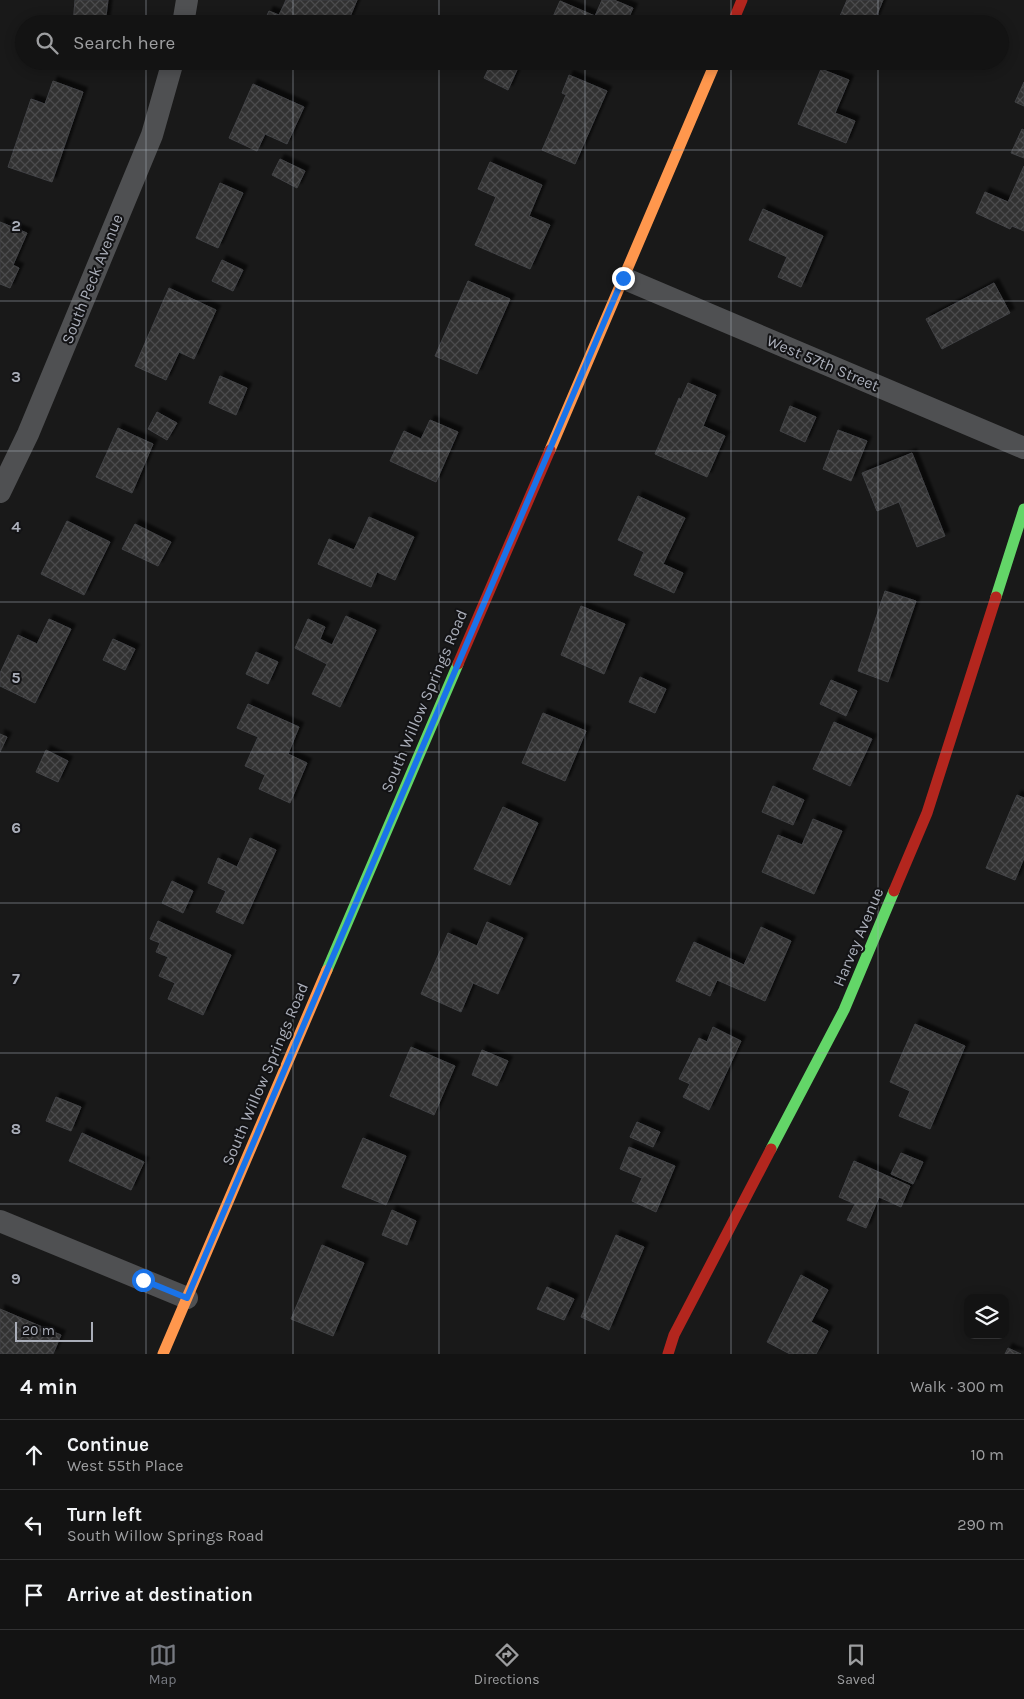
<!DOCTYPE html>
<html lang="en">
<head>
<meta charset="utf-8">
<style>
	:root { --surface:#131313; --page:#202021; --text:#f1f3f6; --muted:#9d9ea0; --line:#323233; --accent:#777a81 }
	body { margin:0; font-family:Karla,sans-serif; background:var(--page); color:var(--text) }
	.controls { position:absolute; right:15px; bottom:15px; display:grid; overflow:hidden; border-radius:10px; box-shadow:0 2px 12px #0003 }
	.controls button { width:45px; height:45px; display:grid; place-items:center; padding:0; border:0; border-bottom:1px solid var(--line); background:var(--surface); color:var(--text); font:25px sans-serif }
	.scale { position:absolute; left:15px; bottom:12px; width:78px; box-sizing:border-box; padding-left:5px; border:2px solid #aaaeb9; border-top:0; font-size:14px; line-height:18px; white-space:nowrap; color:#aaaeb9; -webkit-text-stroke:4px #131315; paint-order:stroke }
	.stop { position:absolute; width:15px; height:15px; margin:-11px; border:4px solid #1a73e8; border-radius:50%; background:#fff }
	.stop.end { background:#1a73e8; border-color:#fff; box-shadow:0 1px 5px #0008 }
	.list { margin:0; padding:0; list-style:none }
	h2 { display:flex; justify-content:space-between; align-items:center; height:65px; margin:0; padding:0 20px; font-size:21px }
	h2 small { font-size:16px; font-weight:400; color:var(--muted) }
	.list li { display:grid; grid-template-columns:32px 1fr auto; gap:15px; align-items:center; box-sizing:border-box; height:70px; padding:0 20px; border-top:1px solid var(--line) }
	.list b { display:block; font-size:19px; white-space:nowrap }
	.list p { margin:0; font-size:16px; white-space:nowrap; color:var(--muted) }
	.list em { font-size:16px; font-style:normal; color:var(--muted) }
	.icon { flex:none; width:28px; height:28px; fill:none; stroke:currentColor; stroke-width:2; stroke-linecap:round; stroke-linejoin:round }
	.map { position:relative; flex:none; width:1024px; height:1354px; overflow:hidden }
	.search { position:absolute; background:var(--surface); box-shadow:0 2px 12px #0003; left:15px; right:15px; top:15px; height:55px; display:flex; align-items:center; gap:12px; box-sizing:border-box; padding:0 18px; border-radius:28px; color:var(--muted); font-size:19px }
	.sheet { height:275px; background:var(--surface) }
	nav { display:flex; justify-content:space-around; align-items:center; box-sizing:border-box; height:70px; border-top:1px solid var(--line); background:var(--surface); font-size:14px; color:var(--muted) }
	nav a { display:grid; justify-items:center; gap:2px }
	nav .on { color:var(--accent) }
	.map>svg:first-child { display:block }
</style>
</head>
<body>
<div class="map">
<svg width="1024" height="1354" viewBox="0 0 1024 1354">
	<defs>
		<pattern id="building-cross-hatch" width="8" height="8" patternUnits="userSpaceOnUse" patternTransform="scale(1.25)"><rect width="8" height="8" fill="#313131"/><path d="M0 0l8 8M0 8l8-8" fill="none" stroke="#4c4c4d"/></pattern>
		<filter id="shadow"><feDropShadow dx="4.5" dy="-4.5" stdDeviation="1" flood-color="#0009"/></filter>
	</defs>
	<rect width="100%" height="100%" fill="#191919"/>
	<path fill="url(#building-cross-hatch)" stroke="#414245" filter="url(#shadow)" d="M 75,0 L 108,0 L 105,24 L 73,24 Z
		M 286,0 L 357,0 L 347,24 L 263,24 L 269,11 L 279,15 Z
		M 602,0 L 614,0 L 633,8 L 626,24 L 561,24 L 552,19 L 560,1 L 595,16 Z
		M 847,0 L 883,0 L 873,24 L 857,24 L 840,16 Z
		M 492,61 L 521,61 L 508,90 L 484,78 Z
		M 821,69 L 849,80 L 835,113 L 855,121 L 846,143 L 798,124 Z
		M 569,75 L 607,91 L 575,164 L 542,150 L 566,95 L 562,93 Z
		M 53,81 L 83,92 L 52,182 L 8,167 L 31,99 L 45,104 Z
		M 1024,82 L 1024,106 L 1015,102 Z
		M 253,84 L 304,107 L 287,144 L 265,134 L 257,151 L 229,138 Z
		M 1022,129 L 1024,130 L 1024,158 L 1011,153 Z
		M 280,159 L 305,171 L 297,188 L 272,175 Z
		M 490,162 L 542,185 L 529,216 L 550,225 L 530,269 L 475,245 L 496,197 L 478,189 Z
		M 1024,166 L 1024,231 L 1012,226 L 1010,229 L 976,213 L 985,192 L 1008,202 Z
		M 220,183 L 243,193 L 218,248 L 196,238 Z
		M 763,209 L 823,236 L 801,287 L 778,277 L 787,257 L 749,240 Z
		M 0,222 L 27,233 L 13,265 L 19,268 L 10,288 L 0,284 Z
		M 222,260 L 243,270 L 233,291 L 212,281 Z
		M 468,281 L 510,299 L 477,374 L 435,356 Z
		M 994,283 L 1010,313 L 942,349 L 926,319 Z
		M 169,288 L 216,310 L 194,359 L 179,352 L 166,380 L 135,366 Z
		M 220,376 L 247,388 L 236,415 L 209,403 Z
		M 688,383 L 716,395 L 703,426 L 725,436 L 707,477 L 655,454 L 679,398 L 681,399 Z
		M 790,406 L 816,417 L 805,442 L 780,431 Z
		M 157,412 L 177,423 L 167,440 L 148,429 Z
		M 430,420 L 458,432 L 436,482 L 390,461 L 404,431 L 421,439 Z
		M 118,428 L 153,444 L 132,493 L 96,477 Z
		M 838,430 L 867,441 L 851,481 L 823,469 Z
		M 912,453 L 945,536 L 917,547 L 899,502 L 877,511 L 862,473 Z
		M 638,496 L 685,518 L 663,564 L 683,573 L 674,593 L 634,575 L 644,552 L 618,540 Z
		M 369,517 L 414,537 L 395,580 L 377,572 L 371,587 L 318,564 L 329,539 L 354,550 Z
		M 67,521 L 110,542 L 84,595 L 41,574 Z
		M 135,524 L 171,542 L 158,566 L 122,549 Z
		M 885,591 L 916,601 L 888,682 L 858,671 Z
		M 581,606 L 625,624 L 604,674 L 561,655 Z
		M 346,616 L 376,630 L 340,707 L 312,694 L 327,664 L 295,648 L 308,619 L 325,627 L 320,639 L 332,645 Z
		M 49,619 L 71,629 L 35,703 L 0,686 L 0,673 L 18,635 L 37,644 Z
		M 113,639 L 135,649 L 125,670 L 103,660 Z
		M 256,652 L 278,662 L 268,684 L 246,674 Z
		M 640,677 L 666,689 L 655,713 L 629,702 Z
		M 831,680 L 857,691 L 846,716 L 820,704 Z
		M 248,704 L 299,727 L 288,754 L 307,763 L 290,803 L 259,789 L 265,775 L 245,766 L 258,737 L 237,728 Z
		M 543,713 L 586,731 L 565,781 L 522,763 Z
		M 834,722 L 872,739 L 850,786 L 813,769 Z
		M 0,734 L 7,737 L 0,752 Z
		M 46,750 L 68,761 L 58,782 L 36,772 Z
		M 773,786 L 804,800 L 793,825 L 762,812 Z
		M 1017,795 L 1024,798 L 1024,858 L 1015,880 L 986,868 Z
		M 503,807 L 538,823 L 510,885 L 474,869 Z
		M 813,819 L 842,831 L 814,894 L 762,872 L 778,835 L 802,845 Z
		M 250,838 L 276,850 L 243,924 L 216,912 L 226,891 L 208,883 L 218,858 L 237,867 Z
		M 172,881 L 193,891 L 183,913 L 162,903 Z
		M 158,921 L 231,955 L 203,1015 L 168,999 L 175,983 L 159,976 L 168,957 L 156,952 L 160,943 L 150,939 Z
		M 487,922 L 523,938 L 498,994 L 473,983 L 461,1012 L 421,994 L 448,933 L 477,946 Z
		M 761,927 L 791,941 L 765,1001 L 717,980 L 710,996 L 676,981 L 694,942 L 744,965 Z
		M 915,1024 L 965,1046 L 930,1129 L 899,1116 L 910,1091 L 890,1082 Z
		M 713,1027 L 741,1041 L 709,1110 L 683,1097 L 690,1084 L 679,1079 L 699,1038 L 707,1042 Z
		M 411,1047 L 455,1066 L 434,1115 L 390,1096 Z
		M 482,1050 L 508,1061 L 497,1086 L 472,1075 Z
		M 56,1097 L 81,1107 L 71,1131 L 46,1121 Z
		M 637,1122 L 660,1132 L 653,1147 L 630,1137 Z
		M 82,1133 L 144,1162 L 131,1190 L 69,1161 Z
		M 363,1138 L 406,1156 L 386,1205 L 342,1187 Z
		M 629,1147 L 675,1166 L 656,1212 L 632,1201 L 642,1178 L 620,1169 Z
		M 901,1153 L 923,1162 L 913,1184 L 891,1174 Z
		M 854,1161 L 910,1186 L 901,1207 L 879,1197 L 866,1228 L 847,1220 L 855,1204 L 839,1197 Z
		M 392,1210 L 416,1221 L 407,1245 L 382,1235 Z
		M 616,1235 L 644,1247 L 609,1330 L 581,1317 Z
		M 322,1245 L 364,1263 L 333,1336 L 291,1319 Z
		M 801,1275 L 828,1290 L 811,1322 L 828,1331 L 816,1354 L 790,1354 L 767,1342 Z
		M 547,1287 L 574,1299 L 564,1320 L 537,1309 Z
		M 0,1309 L 61,1335 L 53,1354 L 0,1354 Z
		M 1008,1348 L 1021,1354 L 1005,1354 Z"/>
	<g fill="none" stroke-linecap="round" stroke-linejoin="round">
		<path stroke="#4f5052" stroke-width="22" d="M 183,24 L 187,0
			M 623,278 L 1024,448
			M 0,492 L 28,434 L 152,135 L 173,61
			M 0,1221 L 187,1298"/>
		<path stroke="#63d668" stroke-width="11" d="M 996,597 L 1024,509
			M 327,970 L 458,664
			M 771,1149 L 844,1010 L 894,891"/>
		<path stroke="#ff974d" stroke-width="11" d="M 550,450 L 716,61
			M 163,1354 L 327,970"/>
		<path stroke="#b3261e" stroke-width="11" d="M 732,24 L 742,0
			M 458,664 L 550,450
			M 894,891 L 927,813 L 996,597
			M 668,1354 L 674,1335 L 771,1149"/>
	</g>
	<g fill="none" stroke-linecap="round" stroke-linejoin="round">
		<path stroke="#1a73e8" stroke-width="6" d="M 143,1280 L 187,1298 L 623,278"/>
	</g>
	<path fill="none" stroke="#aaaeb9" stroke-width="1" stroke-opacity="0.55" d="M 146,0 L 146,24M 293,0 L 293,24M 439,0 L 439,24M 585,0 L 585,24M 731,0 L 731,24M 878,0 L 878,24M 146,61 L 146,1354M 293,61 L 293,1354M 439,61 L 439,1354M 585,61 L 585,1354M 731,61 L 731,1354M 878,61 L 878,1354M 0,150 L 1024,150M 0,301 L 1024,301M 0,451 L 1024,451M 0,602 L 1024,602M 0,752 L 1024,752M 0,903 L 1024,903M 0,1053 L 1024,1053M 0,1204 L 1024,1204"/>
	<g text-anchor="middle" dominant-baseline="central" stroke-width="4" stroke-linejoin="round" paint-order="stroke">
		<g font-size="16" fill="#aaaeb9" stroke="#131315">
			<text transform="translate(92 279) rotate(-68)">South Peck Avenue</text>
			<text transform="translate(823 363) rotate(23)">West 57th Street</text>
			<text transform="translate(424 701) rotate(-67)">South Willow Springs Road</text>
			<text transform="translate(858 937) rotate(-67)">Harvey Avenue</text>
			<text transform="translate(265 1074) rotate(-67)">South Willow Springs Road</text>
		</g>
	</g>
	<g font-size="16" text-anchor="middle" font-weight="bold" fill="#aaaeb9" stroke="#131315" stroke-width="4" stroke-linejoin="round" paint-order="stroke">
		<text x="16" y="231">2</text>
		<text x="16" y="382">3</text>
		<text x="16" y="532">4</text>
		<text x="16" y="683">5</text>
		<text x="16" y="833">6</text>
		<text x="16" y="984">7</text>
		<text x="16" y="1134">8</text>
		<text x="16" y="1284">9</text>
	</g>
</svg>
<div class="controls">
<button><svg class="icon" aria-label="layers" viewBox="0 0 24 24"><path d="M12 4l9 5-9 5-9-5zM3 14l9 5 9-5"/></svg></button>
</div>
<div class="scale">20 m</div>
<div class="stop" style="left:143px;top:1280px"></div>
<div class="stop end" style="left:623px;top:278px"></div>
<div class="search"><svg class="icon" aria-label="search" viewBox="0 0 24 24"><circle cx="10" cy="10" r="6"/><path d="M15 15l6 6"/></svg>Search here</div>
</div>
<section class="sheet">
<h2>4 min<small>Walk · 300 m</small></h2>
<ul class="list">
<li><svg class="icon" aria-label="ahead" viewBox="0 0 24 24"><path d="M12 20V5M6 11l6-6 6 6"/></svg><div><b>Continue</b><p>West 55th Place</p></div><em>10 m</em></li>
<li><svg class="icon" aria-label="left" viewBox="0 0 24 24"><path d="M17 20v-9H6M10 6l-5 5 5 5"/></svg><div><b>Turn left</b><p>South Willow Springs Road</p></div><em>290 m</em></li>
<li><svg class="icon" aria-label="arrive" viewBox="0 0 24 24"><path d="M6 21V4h12l-3 4 3 4H6"/></svg><div><b>Arrive at destination</b></div></li>
</ul>
</section>
<nav>
<a class="on"><svg class="icon" aria-label="map" viewBox="0 0 24 24"><path d="M3 6l6-2 6 2 6-2v14l-6 2-6-2-6 2zM9 4v14M15 6v14"/></svg>Map</a>
<a><svg class="icon" aria-label="directions" viewBox="0 0 24 24"><path d="M12 3l9 9-9 9-9-9zM9 14v-3h6M13 9l2 2-2 2"/></svg>Directions</a>
<a><svg class="icon" aria-label="saved" viewBox="0 0 24 24"><path d="M7 4h10v16l-5-4-5 4z"/></svg>Saved</a>
</nav>
</body>
</html>
